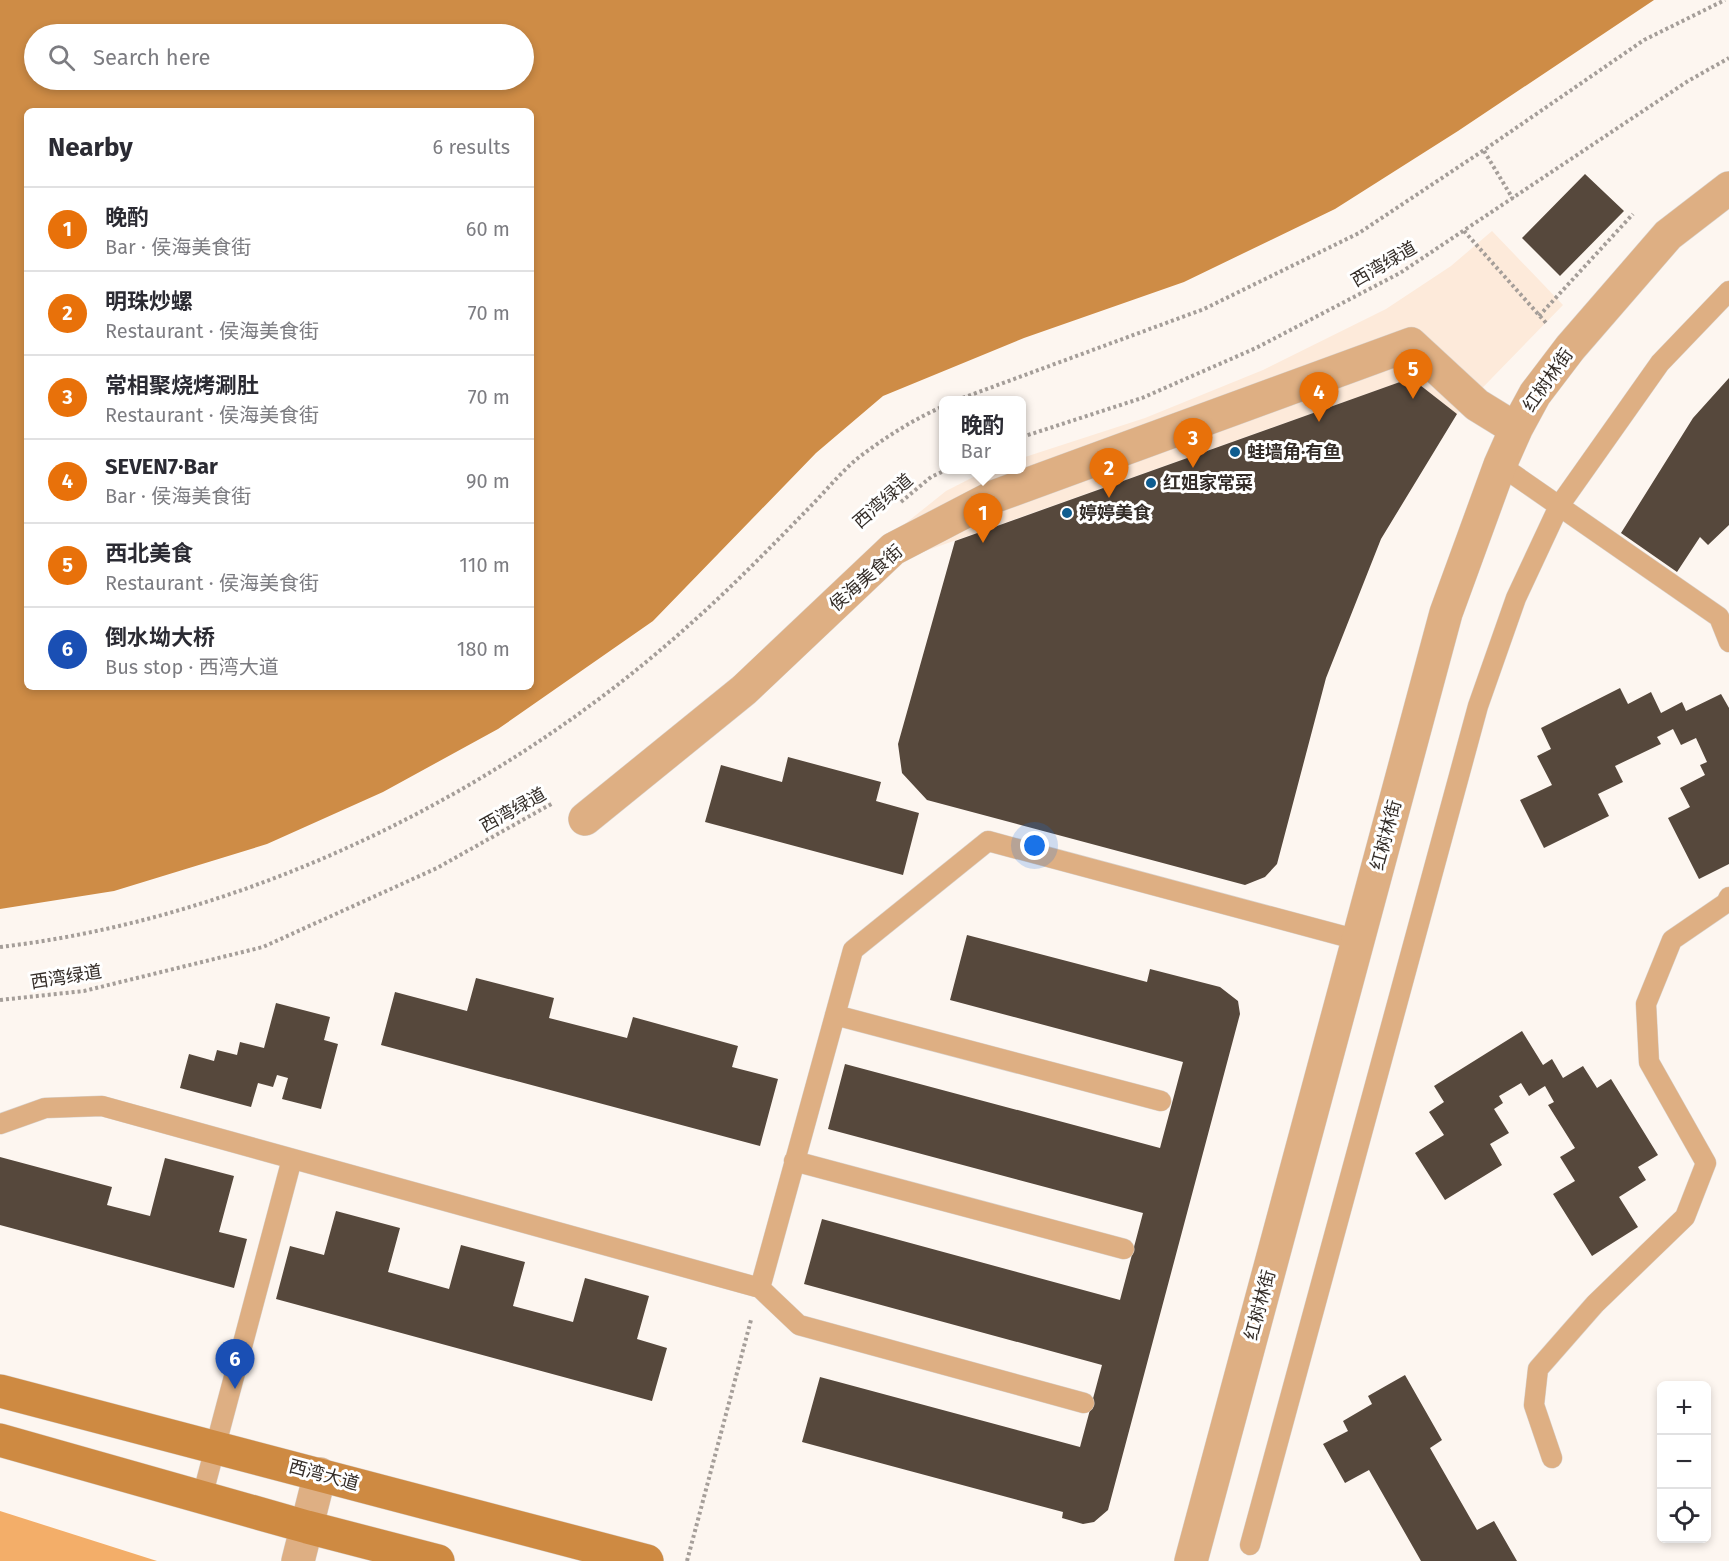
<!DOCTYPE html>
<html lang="en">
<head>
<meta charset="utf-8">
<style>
	:root { --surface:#fff; --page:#f7f7f7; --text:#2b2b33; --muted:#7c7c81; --line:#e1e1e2; --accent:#2563eb }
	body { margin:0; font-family:"Fira Sans","Noto Sans SC",sans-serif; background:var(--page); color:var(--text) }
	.controls { position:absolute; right:18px; bottom:18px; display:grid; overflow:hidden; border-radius:9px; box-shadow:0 3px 9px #0003 }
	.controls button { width:54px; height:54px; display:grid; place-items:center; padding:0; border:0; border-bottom:2px solid var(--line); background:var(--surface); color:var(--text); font:30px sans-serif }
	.you { position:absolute; left:1035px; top:846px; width:21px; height:21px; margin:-15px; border:4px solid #fff; border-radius:50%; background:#1a73e8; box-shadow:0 0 0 9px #1a73e833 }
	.badge { display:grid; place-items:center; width:39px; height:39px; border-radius:50%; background:var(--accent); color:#fff; font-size:20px; font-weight:700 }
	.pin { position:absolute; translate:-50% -50px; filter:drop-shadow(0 2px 3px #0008) }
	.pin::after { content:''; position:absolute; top:32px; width:21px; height:18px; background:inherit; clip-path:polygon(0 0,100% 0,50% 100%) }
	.popup { position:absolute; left:939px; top:396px; width:87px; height:78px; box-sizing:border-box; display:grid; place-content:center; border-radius:9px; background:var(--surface); filter:drop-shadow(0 2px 4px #0005); font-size:20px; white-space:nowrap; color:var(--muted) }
	.popup b { font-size:22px; color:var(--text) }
	.popup::after { content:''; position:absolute; left:50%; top:100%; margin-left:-12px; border:12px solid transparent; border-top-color:var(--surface) }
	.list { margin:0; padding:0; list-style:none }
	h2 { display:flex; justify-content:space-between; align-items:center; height:78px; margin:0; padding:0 24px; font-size:26px }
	h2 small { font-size:20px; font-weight:400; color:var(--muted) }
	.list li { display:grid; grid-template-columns:39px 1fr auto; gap:18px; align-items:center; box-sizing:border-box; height:84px; padding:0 24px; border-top:2px solid var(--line) }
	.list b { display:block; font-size:22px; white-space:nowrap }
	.list p { margin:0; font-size:20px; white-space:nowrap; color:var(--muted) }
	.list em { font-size:20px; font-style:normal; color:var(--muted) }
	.icon { flex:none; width:33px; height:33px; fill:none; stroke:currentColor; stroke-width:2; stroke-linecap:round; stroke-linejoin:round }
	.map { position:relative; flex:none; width:1729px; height:1561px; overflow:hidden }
	.search { position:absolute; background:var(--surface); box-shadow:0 3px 9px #0003; left:24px; top:24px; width:510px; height:66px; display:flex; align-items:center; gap:15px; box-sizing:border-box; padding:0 21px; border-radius:33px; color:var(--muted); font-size:22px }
	.panel { position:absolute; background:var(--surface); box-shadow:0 3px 9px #0003; left:24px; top:108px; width:510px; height:582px; border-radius:9px }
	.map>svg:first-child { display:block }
</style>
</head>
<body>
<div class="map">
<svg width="1729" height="1561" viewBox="0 0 1729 1561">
	<rect width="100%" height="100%" fill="#fdf6f0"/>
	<path fill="#fdeada" d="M 1492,231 L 1563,305 L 1457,414 L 1411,378 L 903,559 L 891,535 L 946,491 L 987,470 L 1022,470 L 1022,458 L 1145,418 L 1263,370 L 1386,309 L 1451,266 Z"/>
	<path fill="#f3ae69" d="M 0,1511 L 157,1561 L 0,1561 Z"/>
	<path fill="#ce8c46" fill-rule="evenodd" d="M 0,0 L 1654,0 L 1458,131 L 1335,209 L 1184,282 L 1024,338 L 883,396 L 816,453 L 653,621 L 498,729 L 383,792 L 267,844 L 114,891 L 0,909 ZM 34,34 L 524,34 L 524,80 L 34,80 ZM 27,111 L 531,111 L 531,687 L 27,687 Z"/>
	<path fill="#56483c" d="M 1585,174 L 1624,211 L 1560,276 L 1522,238 Z
		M 1411,378 L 1457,414 L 1381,539 L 1326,678 L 1277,864 L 1265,877 L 1245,885 L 927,800 L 902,773 L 898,744 L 955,541 Z
		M 1729,378 L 1729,525 L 1708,545 L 1700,537 L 1677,572 L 1621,533 L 1693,418 Z
		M 1620,688 L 1628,704 L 1651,692 L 1661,713 L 1682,702 L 1686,711 L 1721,694 L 1729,708 L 1729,864 L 1699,879 L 1668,818 L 1690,807 L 1680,788 L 1705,775 L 1700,765 L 1707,762 L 1696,738 L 1681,745 L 1673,729 L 1657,737 L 1661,744 L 1615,766 L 1623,782 L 1598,794 L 1609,816 L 1544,848 L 1520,800 L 1552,785 L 1537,756 L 1551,749 L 1541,728 Z
		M 788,757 L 881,782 L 876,801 L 919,813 L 903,875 L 705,822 L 721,765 L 782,782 Z
		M 967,935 L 1147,982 L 1150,969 L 1220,987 L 1238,1001 L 1240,1014 L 1108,1510 L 1094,1522 L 1083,1524 L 1062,1518 L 1063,1512 L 802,1442 L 820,1377 L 1080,1447 L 1102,1365 L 804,1284 L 822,1219 L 1120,1300 L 1143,1213 L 828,1129 L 845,1064 L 1160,1148 L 1183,1062 L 950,1000 Z
		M 476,978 L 554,998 L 549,1018 L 627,1038 L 633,1017 L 738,1046 L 732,1067 L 778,1079 L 760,1146 L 381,1045 L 395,992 L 467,1011 Z
		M 276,1003 L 330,1017 L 324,1040 L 338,1044 L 321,1109 L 282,1099 L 288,1078 L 277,1075 L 273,1087 L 258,1083 L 251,1107 L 180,1088 L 189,1054 L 214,1061 L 217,1050 L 237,1055 L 240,1042 L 264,1048 Z
		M 1522,1031 L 1543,1065 L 1552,1059 L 1563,1078 L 1583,1066 L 1597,1088 L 1611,1079 L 1658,1155 L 1638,1167 L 1646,1180 L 1619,1197 L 1638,1227 L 1592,1256 L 1553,1194 L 1575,1181 L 1560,1157 L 1575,1148 L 1548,1105 L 1554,1102 L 1545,1086 L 1529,1096 L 1521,1083 L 1499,1096 L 1503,1103 L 1494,1109 L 1509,1133 L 1490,1144 L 1502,1165 L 1445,1200 L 1415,1153 L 1444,1135 L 1429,1112 L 1444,1102 L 1434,1086 Z
		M 0,1157 L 112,1187 L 107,1205 L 150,1216 L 165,1158 L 234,1176 L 219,1232 L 247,1239 L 234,1288 L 0,1225 Z
		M 336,1211 L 400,1228 L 388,1272 L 449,1289 L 461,1245 L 525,1262 L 513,1306 L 573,1322 L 585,1278 L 649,1296 L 637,1339 L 667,1348 L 652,1401 L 276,1299 L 290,1246 L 324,1255 Z
		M 1405,1375 L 1442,1440 L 1430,1448 L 1477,1530 L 1494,1521 L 1517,1561 L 1421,1561 L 1369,1470 L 1345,1483 L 1323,1444 L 1348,1431 L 1343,1421 L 1372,1404 L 1368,1396 Z"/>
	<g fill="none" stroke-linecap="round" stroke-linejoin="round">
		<g stroke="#d9d2cc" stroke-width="21">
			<path id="lane" d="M 1500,465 L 1719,617 L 1729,642
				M 835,1015 L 1161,1101
				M 0,1124 L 45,1108 L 102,1106 L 760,1288 L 799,1325 L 1084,1403
				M 794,1161 L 1124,1249
				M 760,1288 L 853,950 L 988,841 L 1358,940
				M 1552,1458 L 1534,1405 L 1538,1369 L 1595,1304 L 1685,1217 L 1706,1163 L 1649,1062 L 1646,1004 L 1672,940 L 1726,903 L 1729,897
				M 202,1497 L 292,1159
				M 1250,1545 L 1478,706 L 1516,598 L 1559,506 L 1660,363 L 1729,291"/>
		</g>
		<g stroke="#d9d2cc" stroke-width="34">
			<path id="street" d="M 585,819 L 744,690 L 893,549 L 993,497 L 1411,344 L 1477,405 L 1516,429
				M 298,1561 L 320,1474
				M 1191,1561 L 1446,613 L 1500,465 L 1516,429 L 1535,394 L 1570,348 L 1668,235 L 1729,188"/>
		</g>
		<g stroke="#d9d2cc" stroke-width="34">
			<path id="secondary" d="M 0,1391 L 647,1561
				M 0,1440 L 307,1527 L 438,1561"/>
		</g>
		<path stroke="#a59e99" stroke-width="4" stroke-dasharray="3 3" stroke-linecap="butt" d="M 1484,151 L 1513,199
			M 1464,231 L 1547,324
			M 1539,316 L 1633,214
			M 957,400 L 1204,309 L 1359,233 L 1484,150 L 1644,40 L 1725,0
			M 1022,437 L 1142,398 L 1256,348 L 1400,273 L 1688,81 L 1729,58
			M 901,502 L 931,477 L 946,470
			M 0,947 C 246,918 494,797 679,634 C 724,595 766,552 807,510 C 824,493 840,473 858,458 C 884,438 914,419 944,406
			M 0,1000 L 84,991 L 263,947 L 437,868 L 553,803
			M 687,1561 L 751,1320"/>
		<use href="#lane" stroke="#deaf83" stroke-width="20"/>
		<use href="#street" stroke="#deaf83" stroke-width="33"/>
		<use href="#secondary" stroke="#ce8a42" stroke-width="33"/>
	</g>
	<g fill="#0f5d90" stroke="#fff" stroke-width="2">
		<circle cx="1235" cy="452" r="6"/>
		<circle cx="1151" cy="483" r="6"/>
		<circle cx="1067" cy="513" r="6"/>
	</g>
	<g text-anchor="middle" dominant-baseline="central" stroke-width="6" stroke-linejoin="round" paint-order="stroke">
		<g font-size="18" fill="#342d28" stroke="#fff">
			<text transform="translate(1384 264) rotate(-30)">西湾绿道</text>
			<text transform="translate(1548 380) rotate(-55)">红树林街</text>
			<text transform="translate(883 501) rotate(-41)">西湾绿道</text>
			<text transform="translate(866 578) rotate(-41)">侯海美食街</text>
			<text transform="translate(513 810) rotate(-29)">西湾绿道</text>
			<text transform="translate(1386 835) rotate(-75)">红树林街</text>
			<text transform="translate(66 977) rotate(-9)">西湾绿道</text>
			<text transform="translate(1260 1305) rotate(-75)">红树林街</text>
			<text transform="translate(324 1475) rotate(15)">西湾大道</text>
		</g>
		<g font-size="18" font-weight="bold" fill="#342d28" stroke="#fff" text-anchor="start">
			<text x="1247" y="452">蛙墙角·有鱼</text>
			<text x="1163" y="483">红姐家常菜</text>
			<text x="1079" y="513">婷婷美食</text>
		</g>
	</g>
</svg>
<div class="controls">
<button>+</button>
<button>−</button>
<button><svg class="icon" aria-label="locate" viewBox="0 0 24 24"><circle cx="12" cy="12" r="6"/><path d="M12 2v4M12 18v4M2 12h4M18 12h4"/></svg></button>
</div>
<div class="you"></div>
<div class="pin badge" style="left:983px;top:543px;background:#e8710a">1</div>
<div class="popup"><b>晚酌</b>Bar</div>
<div class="pin badge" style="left:1109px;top:498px;background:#e8710a">2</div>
<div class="pin badge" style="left:1193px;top:468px;background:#e8710a">3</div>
<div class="pin badge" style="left:1319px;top:422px;background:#e8710a">4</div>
<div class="pin badge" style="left:1413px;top:399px;background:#e8710a">5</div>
<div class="pin badge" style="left:235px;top:1389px;background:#1a4fb4">6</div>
<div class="search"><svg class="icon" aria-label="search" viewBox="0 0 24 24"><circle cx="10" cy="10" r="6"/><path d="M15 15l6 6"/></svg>Search here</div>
<section class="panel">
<h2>Nearby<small>6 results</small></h2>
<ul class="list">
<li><span class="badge" style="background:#e8710a">1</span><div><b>晚酌</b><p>Bar · 侯海美食街</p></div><em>60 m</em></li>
<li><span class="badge" style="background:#e8710a">2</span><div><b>明珠炒螺</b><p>Restaurant · 侯海美食街</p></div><em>70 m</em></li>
<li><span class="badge" style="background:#e8710a">3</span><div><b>常相聚烧烤涮肚</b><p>Restaurant · 侯海美食街</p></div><em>70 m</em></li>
<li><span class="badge" style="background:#e8710a">4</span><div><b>SEVEN7·Bar</b><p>Bar · 侯海美食街</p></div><em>90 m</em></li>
<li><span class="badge" style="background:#e8710a">5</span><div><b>西北美食</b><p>Restaurant · 侯海美食街</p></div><em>110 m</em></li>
<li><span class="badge" style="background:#1a4fb4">6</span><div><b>倒水坳大桥</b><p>Bus stop · 西湾大道</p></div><em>180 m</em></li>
</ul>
</section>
</div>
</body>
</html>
